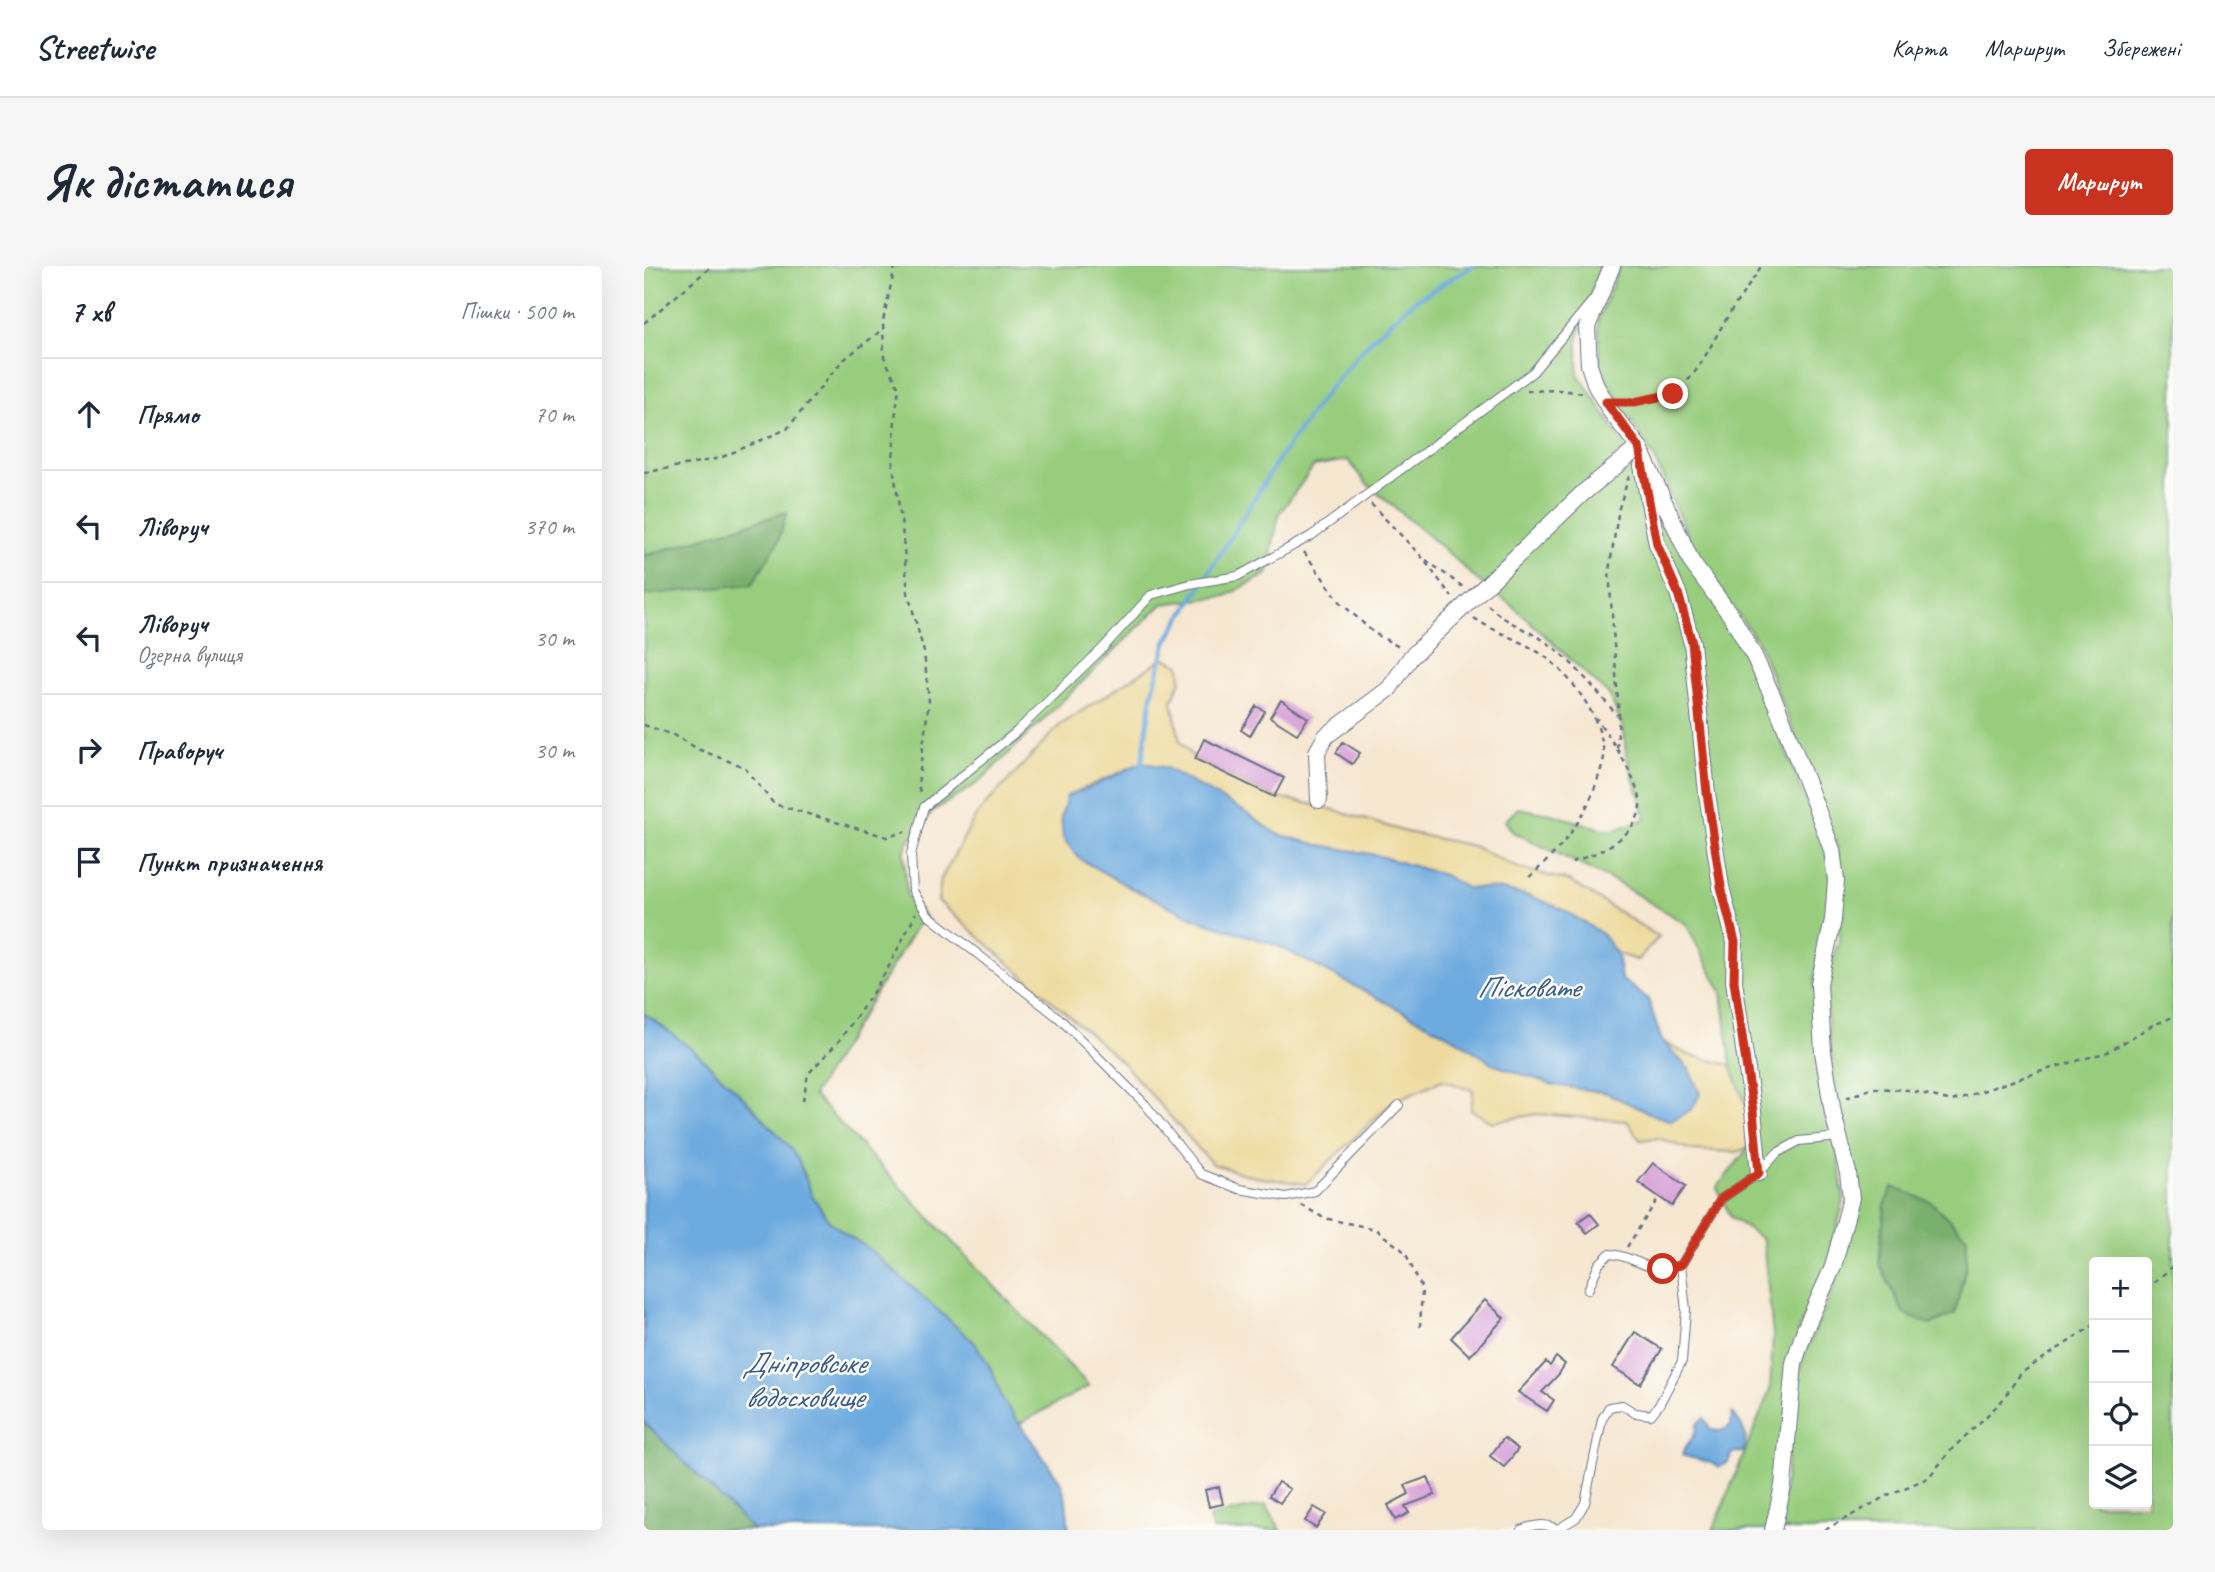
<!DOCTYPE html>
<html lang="uk">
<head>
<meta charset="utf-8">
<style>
	:root { --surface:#fff; --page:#f6f6f7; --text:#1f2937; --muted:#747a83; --line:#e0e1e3; --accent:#c8321e }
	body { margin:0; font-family:Caveat,sans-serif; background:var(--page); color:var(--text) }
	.controls { position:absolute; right:21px; bottom:21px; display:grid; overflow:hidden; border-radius:7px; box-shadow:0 7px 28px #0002 }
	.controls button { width:63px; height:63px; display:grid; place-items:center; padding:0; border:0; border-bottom:2px solid var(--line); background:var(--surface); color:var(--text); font:35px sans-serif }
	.stop { position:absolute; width:21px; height:21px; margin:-16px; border:5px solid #c8321e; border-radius:50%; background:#fff }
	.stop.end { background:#c8321e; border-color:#fff; box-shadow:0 2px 7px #0008 }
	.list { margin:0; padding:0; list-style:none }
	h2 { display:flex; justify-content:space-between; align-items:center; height:91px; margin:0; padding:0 28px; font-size:30px }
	h2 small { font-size:23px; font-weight:400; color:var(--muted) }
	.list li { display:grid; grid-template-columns:46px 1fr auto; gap:21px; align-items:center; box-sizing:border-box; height:112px; padding:0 28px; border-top:2px solid var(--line) }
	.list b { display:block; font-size:26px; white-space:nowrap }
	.list p { margin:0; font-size:23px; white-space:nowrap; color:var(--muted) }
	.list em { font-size:23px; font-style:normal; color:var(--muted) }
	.icon { flex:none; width:38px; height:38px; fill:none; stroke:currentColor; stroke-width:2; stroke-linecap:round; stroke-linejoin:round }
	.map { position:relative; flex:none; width:1529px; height:1264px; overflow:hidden; border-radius:7px }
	header { display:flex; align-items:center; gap:42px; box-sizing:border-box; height:98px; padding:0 35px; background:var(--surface); border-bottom:2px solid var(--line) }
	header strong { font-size:33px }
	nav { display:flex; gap:38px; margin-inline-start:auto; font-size:24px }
	.intro { display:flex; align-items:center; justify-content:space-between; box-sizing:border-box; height:168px; padding:0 42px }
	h1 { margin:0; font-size:49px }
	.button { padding:18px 32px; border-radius:7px; background:var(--accent); color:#fff; font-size:24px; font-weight:700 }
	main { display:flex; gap:42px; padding:0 42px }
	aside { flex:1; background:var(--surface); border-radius:7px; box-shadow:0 7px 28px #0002 }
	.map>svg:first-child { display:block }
</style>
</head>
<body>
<header>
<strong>Streetwise</strong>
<nav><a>Карта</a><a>Маршрут</a><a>Збережені</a></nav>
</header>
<div class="intro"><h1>Як дістатися</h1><a class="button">Маршрут</a></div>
<main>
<aside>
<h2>7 хв<small>Пішки · 500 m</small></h2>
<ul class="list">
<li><svg class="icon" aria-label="ahead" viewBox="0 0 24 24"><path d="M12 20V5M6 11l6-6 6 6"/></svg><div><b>Прямо</b></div><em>70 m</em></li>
<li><svg class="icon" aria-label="left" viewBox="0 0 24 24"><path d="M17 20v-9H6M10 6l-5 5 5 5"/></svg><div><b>Ліворуч</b></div><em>370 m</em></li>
<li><svg class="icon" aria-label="left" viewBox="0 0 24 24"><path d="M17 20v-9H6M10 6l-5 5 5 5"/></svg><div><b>Ліворуч</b><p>Озерна вулиця</p></div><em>30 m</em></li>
<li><svg class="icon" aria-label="right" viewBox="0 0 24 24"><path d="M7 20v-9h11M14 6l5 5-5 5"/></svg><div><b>Праворуч</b></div><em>30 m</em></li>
<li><svg class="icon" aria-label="arrive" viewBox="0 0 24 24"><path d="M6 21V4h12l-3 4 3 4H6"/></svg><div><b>Пункт призначення</b></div></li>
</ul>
</aside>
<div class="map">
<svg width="1529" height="1264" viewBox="0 0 1529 1264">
	<rect width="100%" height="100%" fill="#fdfcf7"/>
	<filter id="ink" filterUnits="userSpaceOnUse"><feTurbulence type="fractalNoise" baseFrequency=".0143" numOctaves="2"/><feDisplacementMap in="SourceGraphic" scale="14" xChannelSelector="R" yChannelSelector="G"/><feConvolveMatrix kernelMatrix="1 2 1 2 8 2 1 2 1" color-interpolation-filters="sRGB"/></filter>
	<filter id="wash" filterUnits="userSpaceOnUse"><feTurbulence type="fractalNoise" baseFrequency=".00686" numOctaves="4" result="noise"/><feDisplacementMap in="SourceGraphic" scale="28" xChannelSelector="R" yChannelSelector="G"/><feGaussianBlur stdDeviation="1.57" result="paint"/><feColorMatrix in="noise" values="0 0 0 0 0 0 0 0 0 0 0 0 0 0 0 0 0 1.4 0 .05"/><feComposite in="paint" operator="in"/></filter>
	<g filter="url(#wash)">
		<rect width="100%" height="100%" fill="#f6e7d1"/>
		<path fill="#98cd7e" stroke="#5a7e6e" stroke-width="2" fill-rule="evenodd" d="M 0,0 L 959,0 L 951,16 L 934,71 L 934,108 L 982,180 L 1019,247 L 1099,379 L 1183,586 L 1188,617 L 1170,716 L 1200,934 L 1183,1001 L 1155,1062 L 1134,1214 L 1124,1264 L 1069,1264 L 1126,1124 L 1129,1069 L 1119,974 L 1087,951 L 1073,922 L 1104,882 L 1104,846 L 1087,799 L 1078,726 L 1042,658 L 970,615 L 869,566 L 861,555 L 874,542 L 907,548 L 966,565 L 1002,553 L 982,488 L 980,465 L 966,430 L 870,341 L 832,313 L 809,291 L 722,217 L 704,194 L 670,200 L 635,248 L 623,308 L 582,330 L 518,338 L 334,517 L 289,545 L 264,576 L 260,587 L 263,630 L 286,657 L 274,658 L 169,829 L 445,1120 L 375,1158 L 358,1133 L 349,1106 L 300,1051 L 224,982 L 200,967 L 184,954 L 168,929 L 155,896 L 144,879 L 49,784 L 0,747 Z
			M 976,0 L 1529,0 L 1529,1264 L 1135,1264 L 1155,1102 L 1189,1023 L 1213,944 L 1210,911 L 1190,814 L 1180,717 L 1196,672 L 1194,584 L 1161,495 L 1114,376 L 1052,290 L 1011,193 L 956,104 L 954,54 ZM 1450,996 L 1503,996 L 1503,1238 L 1450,1238 Z
			M 622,1239 L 637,1264 L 569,1264 L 565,1251 Z"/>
		<path fill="#7ab06d" stroke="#4a7066" stroke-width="2" d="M 143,246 L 134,276 L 108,318 L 0,329 L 0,290 Z
			M 1249,921 L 1287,936 L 1323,971 L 1322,1000 L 1311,1047 L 1286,1059 L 1260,1048 L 1235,997 L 1241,939 Z
			M 0,1156 L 109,1264 L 0,1264 Z"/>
		<path fill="#eeda9e" stroke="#84847e" stroke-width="2" d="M 520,392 L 536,399 L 537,414 L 528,435 L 536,476 L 551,493 L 630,531 L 677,540 L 762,566 L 829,580 L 874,602 L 925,615 L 1015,671 L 993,694 L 973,688 L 957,667 L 886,630 L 852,623 L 823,622 L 800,609 L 732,589 L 675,579 L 633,568 L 601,546 L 522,502 L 498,496 L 423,530 L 436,593 L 485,621 L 552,653 L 632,679 L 812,773 L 851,799 L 910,819 L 963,827 L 1009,849 L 1045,803 L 1018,775 L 1044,789 L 1087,799 L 1104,846 L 1104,882 L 1092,886 L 1048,884 L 1014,872 L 996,874 L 983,855 L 893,848 L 848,856 L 827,844 L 829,824 L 798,814 L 748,836 L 662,918 L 611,911 L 568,898 L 480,798 L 294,635 L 297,613 L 333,548 L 416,459 Z"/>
		<path fill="#6daadf" stroke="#446c9e" stroke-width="2" d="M 498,496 L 522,502 L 601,546 L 633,568 L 675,579 L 732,589 L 800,609 L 823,622 L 852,623 L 886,630 L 918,643 L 957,667 L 973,688 L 977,713 L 1004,733 L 1018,775 L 1045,803 L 1056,828 L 1048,843 L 1027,855 L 1009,849 L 963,827 L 910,819 L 851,799 L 812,773 L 632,679 L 552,653 L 485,621 L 436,593 L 419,572 L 417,550 L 423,530 L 445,522 Z
			M 0,747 L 49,784 L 92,824 L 144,879 L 155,896 L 168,929 L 184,954 L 200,967 L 224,982 L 331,1077 L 349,1106 L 358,1133 L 416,1215 L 422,1233 L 425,1264 L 109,1264 L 0,1156 Z
			M 1088,1147 C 1099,1159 1105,1170 1099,1186 L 1088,1187 L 1084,1196 L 1075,1201 C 1067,1195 1049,1193 1038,1189 C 1042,1175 1051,1176 1053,1158 L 1060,1152 L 1067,1164 L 1077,1165 L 1087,1160 Z"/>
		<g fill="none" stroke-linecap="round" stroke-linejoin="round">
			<path stroke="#6daadf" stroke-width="4.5" d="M 498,496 L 508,429 L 522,376 L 636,191 L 683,125 L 727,74 L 770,35 L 829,0"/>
		</g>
		<g id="blocks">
			<path fill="#daa7da" d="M 637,434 L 664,452 L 653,468 L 626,451 Z
				M 612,440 L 621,445 L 606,470 L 597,464 Z
				M 560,473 L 640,512 L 630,531 L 551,493 Z
				M 699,476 L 716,487 L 708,498 L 692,487 Z
				M 1009,897 L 1042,920 L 1028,940 L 994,916 Z
				M 946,947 L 955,958 L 943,967 L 934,956 Z
				M 841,1034 L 860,1052 L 826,1090 L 807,1072 Z
				M 991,1066 L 1018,1083 L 996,1118 L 969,1101 Z
				M 912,1091 L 921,1098 L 915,1108 L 898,1126 L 910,1134 L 903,1145 L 874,1126 L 902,1096 L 906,1100 Z
				M 860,1172 L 874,1183 L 860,1201 L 846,1190 Z
				M 784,1211 L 791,1229 L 761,1240 L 765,1247 L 751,1254 L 744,1239 L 765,1228 L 761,1219 Z
				M 634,1216 L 646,1223 L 636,1237 L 625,1230 Z
				M 575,1221 L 579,1238 L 565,1241 L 561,1224 Z
				M 670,1241 L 682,1248 L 672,1262 L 661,1255 Z"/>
		</g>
	</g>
	<g filter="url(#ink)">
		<use href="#blocks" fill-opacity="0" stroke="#686f86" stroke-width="2"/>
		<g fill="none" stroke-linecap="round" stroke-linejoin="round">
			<g stroke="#686f86" stroke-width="10">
				<path id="service" d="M 755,839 L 671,925 L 642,931 L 595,923 L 557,908 L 501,838 L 415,752 L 284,649 L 269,625 L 267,588 L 280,541 L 372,466 L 459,382 L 507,329 L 546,318 L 594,310 L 667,270 L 889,106 L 949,34
					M 944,1024 L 955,998 L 965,988 C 984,988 1000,1003 1020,1003 C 1025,1003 1031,1000 1037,999
					M 914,1263 L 932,1252 L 941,1237 L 958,1153 L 965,1141 L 978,1139 L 991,1147 L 1007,1149 L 1015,1139 L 1038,1095 L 1042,1044 L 1037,999 L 1077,933 L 1115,907 L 1133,887 L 1155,875 L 1195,871
					M 877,1264 C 890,1258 901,1257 915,1264"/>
			</g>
			<g stroke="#686f86" stroke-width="18">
				<path id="minor" d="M 968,0 L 943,61 L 945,99 L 952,120 L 967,146 L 995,181 L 1048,297 L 1088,351 L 1110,390 L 1133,440 L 1174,546 L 1188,584 L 1192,614 L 1189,654 L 1175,718 L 1179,786 L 1189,847 L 1204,907 L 1207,932 L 1189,1001 L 1161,1063 L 1150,1097 L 1139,1220 L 1129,1264
					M 998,200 L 1013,278 L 1034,327 L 1048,377 L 1063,527 L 1077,621 L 1091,676 L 1090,715 L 1109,845 L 1115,907
					M 675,534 L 673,486 L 682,470 L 745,423 L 767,391 L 939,227 L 995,181"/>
			</g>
			<path stroke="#686f86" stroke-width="2.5" stroke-dasharray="5 5" stroke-linecap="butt" d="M 251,0 L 239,55 L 240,91 L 255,122 L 251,152 L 249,199 L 258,261 L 264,327 L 280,386 L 285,435 L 274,519 L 277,529
				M 0,57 L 68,0
				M 883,125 L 915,124 L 939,127
				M 979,136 C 1049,136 1053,100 1084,50 C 1094,33 1107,18 1117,0
				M 0,207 L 76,192 L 143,163 L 198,95 L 239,63
				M 727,238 L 777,290 L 808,331
				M 660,286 L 697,337 L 730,367 L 755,381
				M 782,294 L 819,321
				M 844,339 C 863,359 892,366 913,384 C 935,403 954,427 973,449
				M 830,352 C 855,369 885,376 909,397 C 935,421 957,453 960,489 C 960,495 957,503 955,509 C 942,553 917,584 883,613
				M 0,459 L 29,469 L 56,484 L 100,501 L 130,538 L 243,571 L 261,566
				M 973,482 L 975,451 L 965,305 L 975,242 L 985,210
				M 928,596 C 955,587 999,569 996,534 C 996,529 992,523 991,518 C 981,494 967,473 952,452
				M 1202,832 L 1229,822 L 1265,824 L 1308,835 L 1401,804 L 1464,786 L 1507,760 L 1529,751
				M 159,835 L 164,808 L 194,776 L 222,737 L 244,702 L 272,647
				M 657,939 L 680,952 L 731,963 L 761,986 L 778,1023 L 776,1061
				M 983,981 L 1015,931
				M 1503,1023 L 1529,1000
				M 1181,1264 L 1244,1229 L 1284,1212 L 1309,1182 L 1357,1136 L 1377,1107 L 1450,1059"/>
			<use href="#service" stroke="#fff" stroke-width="8"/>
			<use href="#minor" stroke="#fff" stroke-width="16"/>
		</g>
	</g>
	<g fill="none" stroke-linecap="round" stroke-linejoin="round" filter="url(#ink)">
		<path stroke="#c8321e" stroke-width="9" d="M 1019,1003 L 1037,999 L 1077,933 L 1115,907 L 1109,845 L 1090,715 L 1091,676 L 1077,621 L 1063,527 L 1048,377 L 1034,327 L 1013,278 L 995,181 L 962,136 L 990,136 L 1029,128"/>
	</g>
	<g text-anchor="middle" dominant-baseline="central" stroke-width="5" stroke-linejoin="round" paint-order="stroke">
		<g font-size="30" font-style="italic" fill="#385a8b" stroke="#fdfcf7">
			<text x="884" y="721">Пісковате</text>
			<text x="160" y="1097">Дніпровське<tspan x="160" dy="34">водосховище</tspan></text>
		</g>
	</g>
</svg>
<div class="controls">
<button>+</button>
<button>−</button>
<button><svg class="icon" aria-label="locate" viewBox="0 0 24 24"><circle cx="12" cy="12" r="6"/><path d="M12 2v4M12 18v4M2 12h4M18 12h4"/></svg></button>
<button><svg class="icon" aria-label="layers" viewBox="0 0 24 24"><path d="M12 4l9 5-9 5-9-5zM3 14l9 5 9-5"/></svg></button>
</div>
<div class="stop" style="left:1019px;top:1003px"></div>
<div class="stop end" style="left:1029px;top:128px"></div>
</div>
</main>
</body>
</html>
